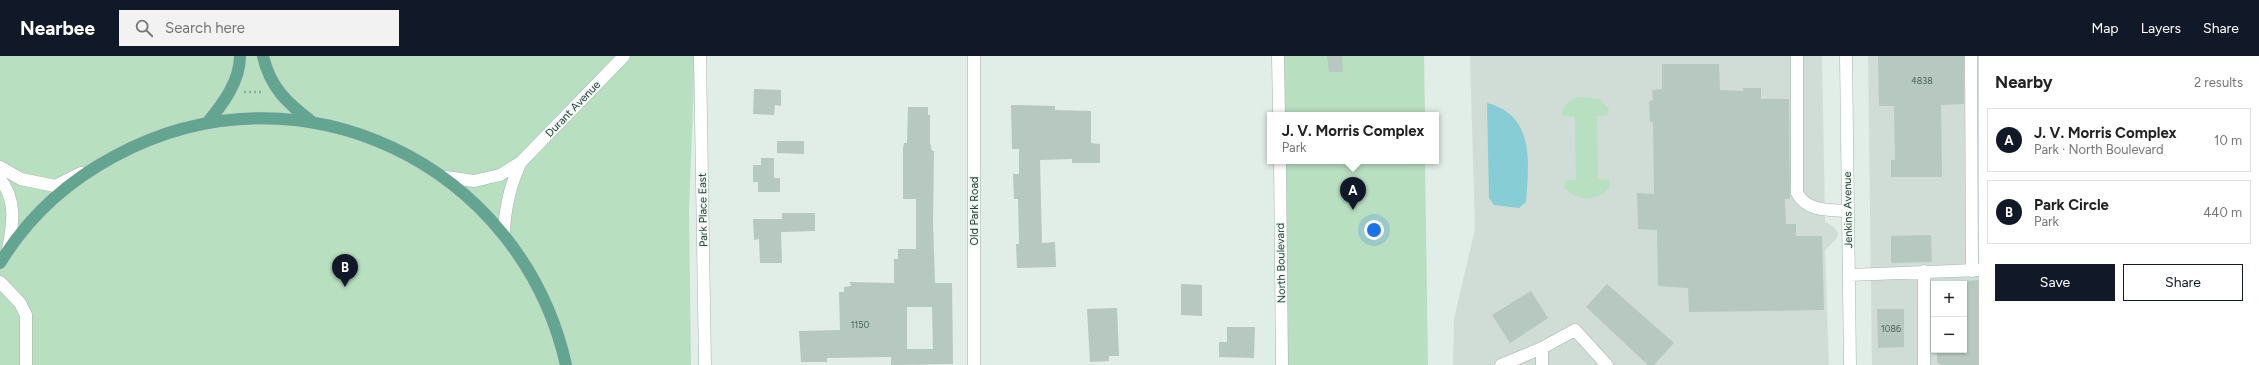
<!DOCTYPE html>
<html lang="en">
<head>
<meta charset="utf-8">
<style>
	:root { --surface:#fff; --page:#f2f2f2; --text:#222; --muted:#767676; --line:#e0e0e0; --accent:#111827 }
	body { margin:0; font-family:Figtree,sans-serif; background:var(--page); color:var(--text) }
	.controls { position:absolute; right:12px; bottom:12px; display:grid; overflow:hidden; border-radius:0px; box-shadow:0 1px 3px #0004 }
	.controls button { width:36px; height:36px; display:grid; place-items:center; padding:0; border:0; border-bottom:1px solid var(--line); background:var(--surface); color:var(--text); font:20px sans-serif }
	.you { position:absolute; left:1374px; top:174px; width:14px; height:14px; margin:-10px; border:3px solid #fff; border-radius:50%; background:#1a73e8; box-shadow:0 0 0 6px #1a73e833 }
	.badge { display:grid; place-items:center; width:26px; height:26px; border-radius:50%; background:var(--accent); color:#fff; font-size:13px; font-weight:700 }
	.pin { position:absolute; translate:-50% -33px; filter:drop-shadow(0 1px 2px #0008) }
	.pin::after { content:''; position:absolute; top:21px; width:14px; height:12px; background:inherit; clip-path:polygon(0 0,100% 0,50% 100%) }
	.popup { position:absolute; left:1267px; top:56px; width:172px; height:52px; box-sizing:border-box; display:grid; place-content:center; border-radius:0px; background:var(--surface); filter:drop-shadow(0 1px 3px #0005); font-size:13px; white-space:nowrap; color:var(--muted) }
	.popup b { font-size:15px; color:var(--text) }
	.popup::after { content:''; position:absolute; left:50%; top:100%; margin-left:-8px; border:8px solid transparent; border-top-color:var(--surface) }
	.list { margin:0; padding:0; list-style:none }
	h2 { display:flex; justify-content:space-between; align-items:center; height:52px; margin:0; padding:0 16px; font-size:17px }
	h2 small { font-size:13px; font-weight:400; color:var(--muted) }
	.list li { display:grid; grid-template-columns:26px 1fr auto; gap:12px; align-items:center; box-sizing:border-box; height:64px; margin:0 8px 8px; padding:0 8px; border:1px solid var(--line); border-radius:0px }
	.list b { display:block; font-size:15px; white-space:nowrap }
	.list p { margin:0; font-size:13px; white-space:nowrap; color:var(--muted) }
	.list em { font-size:13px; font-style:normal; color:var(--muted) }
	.actions { display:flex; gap:8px; padding:12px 16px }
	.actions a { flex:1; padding:9px 0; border:1px solid var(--accent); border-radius:0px; text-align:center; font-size:14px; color:var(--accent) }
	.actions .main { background:var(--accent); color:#fff }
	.icon { flex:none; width:22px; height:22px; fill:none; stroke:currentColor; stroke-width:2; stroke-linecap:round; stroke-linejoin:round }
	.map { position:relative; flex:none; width:1979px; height:309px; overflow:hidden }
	header { display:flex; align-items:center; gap:24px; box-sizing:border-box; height:56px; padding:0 20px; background:var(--accent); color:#fff }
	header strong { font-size:19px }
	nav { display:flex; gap:22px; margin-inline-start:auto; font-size:14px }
	.search { width:280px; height:36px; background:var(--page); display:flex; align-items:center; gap:10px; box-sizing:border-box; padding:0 14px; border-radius:0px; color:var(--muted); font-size:15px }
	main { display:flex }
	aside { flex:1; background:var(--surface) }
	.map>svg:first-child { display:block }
</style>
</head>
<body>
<header>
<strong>Nearbee</strong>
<div class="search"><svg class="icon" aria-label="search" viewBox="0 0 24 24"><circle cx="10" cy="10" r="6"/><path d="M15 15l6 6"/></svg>Search here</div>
<nav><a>Map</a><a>Layers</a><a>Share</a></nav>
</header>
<main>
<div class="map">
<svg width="1979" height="309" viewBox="0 0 1979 309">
	<rect width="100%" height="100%" fill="#e1ede7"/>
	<path fill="#cfddd6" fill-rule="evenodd" d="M 1470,0 L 1822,0 L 1825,166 L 1834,171 L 1838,177 L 1837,182 L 1825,194 L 1829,309 L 1453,309 L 1454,263 L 1475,173 Z
		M 1868,0 L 1979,0 L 1979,309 L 1872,309 ZM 1934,228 L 1964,228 L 1964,294 L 1934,294 Z"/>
	<path fill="#b9dfc1" d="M 0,0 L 695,0 L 689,153 L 691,309 L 0,309 Z
		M 1278,0 L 1424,0 L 1425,59 L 1279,59 Z
		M 1579,41 L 1600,43 L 1609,53 L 1607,59 L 1597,60 L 1598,123 L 1609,124 L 1610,130 C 1600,146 1575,146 1564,131 L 1566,124 L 1576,124 L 1575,61 L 1562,59 C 1562,49 1570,44 1579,41 Z
		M 1280,105 L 1425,105 L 1428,309 L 1282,309 Z"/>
	<path fill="#86cdd5" d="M 1487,47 C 1535,59 1529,107 1526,146 L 1519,152 L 1494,149 L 1489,142 Z"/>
	<path fill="#b6c8c0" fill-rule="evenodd" d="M 1327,0 L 1342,0 L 1343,16 L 1329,16 Z
		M 1878,0 L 1964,0 L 1964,48 L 1941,49 L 1942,121 L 1891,121 L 1891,104 L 1895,104 L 1894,50 L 1879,50 Z
		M 1662,8 L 1719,8 L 1720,34 L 1743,35 L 1743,32 L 1761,32 L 1761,43 L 1789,43 L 1790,143 L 1785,143 L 1786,168 L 1796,168 L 1796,180 L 1822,180 L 1824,254 L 1689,256 L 1688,232 L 1658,230 L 1657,174 L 1638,173 L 1637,137 L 1654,138 L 1653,66 L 1650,66 L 1649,45 L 1653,44 L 1652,34 L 1662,33 Z
		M 754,33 L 781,34 L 781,50 L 775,49 L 774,59 L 753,58 Z
		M 1011,49 L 1055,50 L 1055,54 L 1091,55 L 1091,87 L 1100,88 L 1100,107 L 1072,107 L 1072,103 L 1040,104 L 1042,187 L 1055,186 L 1056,211 L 1017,212 L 1016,188 L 1019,188 L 1018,143 L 1014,143 L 1013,118 L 1019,118 L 1019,93 L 1012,93 Z
		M 908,51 L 928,51 L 928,59 L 930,59 L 930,87 L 932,95 L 934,95 L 933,166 L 935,227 L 952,227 L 953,308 L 891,309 L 891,301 L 827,302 L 827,306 L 801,306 L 799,275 L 840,274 L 839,236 L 844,236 L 844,231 L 851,230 L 850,226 L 894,227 L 894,203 L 898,203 L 898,193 L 916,193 L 916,143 L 903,143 L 903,92 L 904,87 L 907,87 ZM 907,251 L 932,251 L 933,293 L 907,293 Z
		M 777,85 L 804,85 L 804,98 L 777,97 Z
		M 761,102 L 774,102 L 774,122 L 780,122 L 780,136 L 758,136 L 758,126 L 753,126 L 753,109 L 761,109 Z
		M 782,157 L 815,157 L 815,175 L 781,176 L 782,207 L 760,207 L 759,183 L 754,184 L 753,163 L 782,163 Z
		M 1931,179 L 1932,206 L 1891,207 L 1891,180 Z
		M 1979,224 L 1979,309 L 1941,309 L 1937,306 L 1937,298 L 1941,294 L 1964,294 L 1964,225 Z
		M 1181,228 L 1202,229 L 1202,260 L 1181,259 Z
		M 1607,228 L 1674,287 L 1654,309 L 1648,309 L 1586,251 Z
		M 1531,235 L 1548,262 L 1510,287 L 1492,259 Z
		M 1117,252 L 1119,300 L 1109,300 L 1109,305 L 1090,306 L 1087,253 Z
		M 1877,253 L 1904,253 L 1904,291 L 1878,292 Z
		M 1227,271 L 1255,271 L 1254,302 L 1219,301 L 1219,286 L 1227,286 Z"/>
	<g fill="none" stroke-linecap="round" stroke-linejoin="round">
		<g stroke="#a3b5ae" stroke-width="13">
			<path id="minor" d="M 700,0 L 705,309
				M 1278,0 L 1279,59
				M 1797,0 L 1797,137 C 1807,156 1830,154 1848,155
				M 1846,0 L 1850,309
				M 1971,0 L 1972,215
				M 1280,105 L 1282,309
				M 0,111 L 21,123 L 55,130 L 81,117
				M 446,121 L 474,125 L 500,119 L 521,106 L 624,0
				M 0,123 C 17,144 13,169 8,193
				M 504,176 C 505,151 510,129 521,106
				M 1849,219 L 1979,214
				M 0,226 L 20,247 L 26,259 L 26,309
				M 1542,292 L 1542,309
				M 974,309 L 974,0
				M 1501,309 L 1542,292 L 1575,274 L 1607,309
				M 1924,309 L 1924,215"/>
		</g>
		<g stroke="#c1c9c6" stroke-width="13">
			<path id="major" d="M 263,0 C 270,31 287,47 311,65
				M 207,67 C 223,48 240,25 240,0
				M 0,207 C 28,161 68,125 115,100 C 299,0 521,108 566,309"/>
		</g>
		<path stroke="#80b2a0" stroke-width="2.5" stroke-dasharray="2 3" stroke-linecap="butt" d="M 244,36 L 263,36"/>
		<use href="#minor" stroke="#fff" stroke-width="12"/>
		<use href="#major" stroke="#63a591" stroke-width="12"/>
	</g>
	<g text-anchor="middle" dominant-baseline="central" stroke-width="3" stroke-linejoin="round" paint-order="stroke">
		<g font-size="9" fill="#466158">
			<text x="1922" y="24">4838</text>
			<text x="860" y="268">1150</text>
			<text x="1891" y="272">1086</text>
		</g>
		<g font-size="11" fill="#203f35" stroke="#f2f9f5">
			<text transform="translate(573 53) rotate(-46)">Durant Avenue</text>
			<text transform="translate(703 154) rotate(-91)">Park Place East</text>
			<text transform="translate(1848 154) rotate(-91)">Jenkins Avenue</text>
			<text transform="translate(974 155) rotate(-90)">Old Park Road</text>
			<text transform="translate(1281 207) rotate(-91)">North Boulevard</text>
		</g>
	</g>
</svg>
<div class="controls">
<button>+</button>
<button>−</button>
</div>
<div class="you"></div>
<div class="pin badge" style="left:1353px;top:154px">A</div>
<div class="popup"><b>J. V. Morris Complex</b>Park</div>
<div class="pin badge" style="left:345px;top:231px">B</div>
</div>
<aside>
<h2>Nearby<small>2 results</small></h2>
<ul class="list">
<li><span class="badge">A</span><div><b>J. V. Morris Complex</b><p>Park · North Boulevard</p></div><em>10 m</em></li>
<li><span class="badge">B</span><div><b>Park Circle</b><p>Park</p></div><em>440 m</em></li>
</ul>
<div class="actions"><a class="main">Save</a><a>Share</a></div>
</aside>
</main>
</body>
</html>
